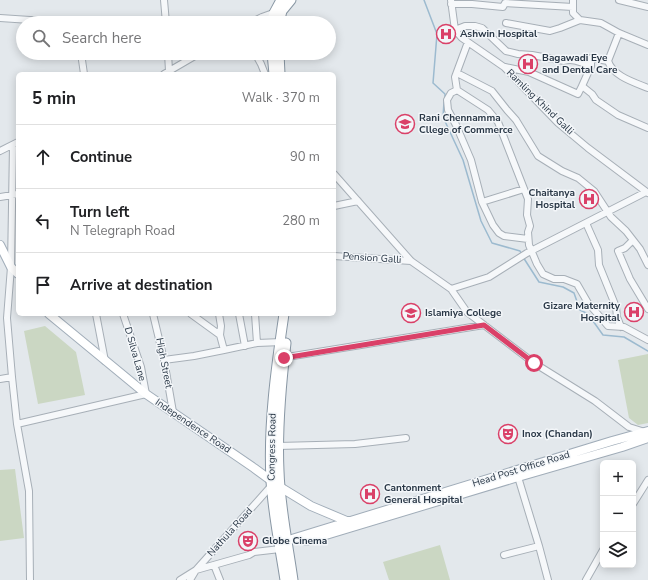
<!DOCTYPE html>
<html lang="en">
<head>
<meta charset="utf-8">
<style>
	:root { --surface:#fff; --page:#f2f2f2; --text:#202124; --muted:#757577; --line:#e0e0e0 }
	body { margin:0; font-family:"Nunito Sans",sans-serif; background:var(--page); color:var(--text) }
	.controls { position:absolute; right:12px; bottom:12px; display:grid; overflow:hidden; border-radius:6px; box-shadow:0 2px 10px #0003 }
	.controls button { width:36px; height:36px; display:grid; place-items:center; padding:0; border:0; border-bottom:1px solid var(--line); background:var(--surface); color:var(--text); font:20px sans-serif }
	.stop { position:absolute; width:12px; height:12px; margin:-9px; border:3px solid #da4068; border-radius:50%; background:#fff }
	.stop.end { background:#da4068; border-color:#fff; box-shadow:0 1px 4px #0008 }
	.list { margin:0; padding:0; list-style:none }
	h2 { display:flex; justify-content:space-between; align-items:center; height:52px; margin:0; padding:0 16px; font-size:17px }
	h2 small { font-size:13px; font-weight:400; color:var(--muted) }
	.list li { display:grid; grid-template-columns:26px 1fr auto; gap:12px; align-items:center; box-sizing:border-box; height:64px; padding:0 16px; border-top:1px solid var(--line) }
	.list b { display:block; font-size:15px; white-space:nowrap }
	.list p { margin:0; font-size:13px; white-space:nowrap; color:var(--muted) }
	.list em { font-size:13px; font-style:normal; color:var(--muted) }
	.icon { flex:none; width:22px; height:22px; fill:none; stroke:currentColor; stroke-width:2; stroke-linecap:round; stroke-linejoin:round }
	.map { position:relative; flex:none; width:648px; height:580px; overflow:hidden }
	.search { position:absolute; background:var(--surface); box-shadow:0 2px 10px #0003; left:16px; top:16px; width:320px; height:44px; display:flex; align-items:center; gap:10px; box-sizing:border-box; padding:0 14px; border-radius:22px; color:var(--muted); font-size:15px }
	.panel { position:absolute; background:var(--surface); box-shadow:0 2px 10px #0003; left:16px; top:72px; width:320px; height:244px; border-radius:6px }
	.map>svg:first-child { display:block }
</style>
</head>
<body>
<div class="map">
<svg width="648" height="580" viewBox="0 0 648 580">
	<rect width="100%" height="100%" fill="#e3e8ec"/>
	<path fill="#cbd7c3" d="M 45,326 L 76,352 L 85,395 L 38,404 L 24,331 Z
		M 648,354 L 648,423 L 638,425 L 629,418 L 618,360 Z
		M 15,469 L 24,538 L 0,541 L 0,470 Z
		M 440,545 L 450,580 L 389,580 L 383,562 Z"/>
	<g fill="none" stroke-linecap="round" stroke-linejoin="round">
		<path stroke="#9cbacf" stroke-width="1.5" d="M 424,0 L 437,34 L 433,83 L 445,94 L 445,99
			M 444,102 L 443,117 L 463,160 L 481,221 L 492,243 L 520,251 L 521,253
			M 523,257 L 539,282 L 563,287 L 574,293 L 580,310 L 588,314 L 603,335 L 624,337 L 648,351"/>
		<g stroke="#a7afb7" stroke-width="8">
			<path id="minor" d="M 164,0 L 166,23
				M 451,0 L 455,30 L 462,38 L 504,67 L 558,123 L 588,148 L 648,193
				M 573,0 L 573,13 L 580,20 L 601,23 L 619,33 L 648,45
				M 619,0 L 648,7
				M 451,4 L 472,4 L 503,7 L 505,3 L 573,7
				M 0,18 L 75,23 L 166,21
				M 250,23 L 262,17 L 276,12
				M 506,23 L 550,31 L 560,28 L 580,20
				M 455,30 L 465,26 L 475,26 L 482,28 L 506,51 L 518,54 L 532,55 L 564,61 C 573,58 582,63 591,66
				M 619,33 L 608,61 C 613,76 633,82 648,88
				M 81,53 L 84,74
				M 168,53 L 169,71
				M 255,53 L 261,64 L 265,74
				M 608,61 L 591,58 L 591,66 L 582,86 L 592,94 L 596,100 L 618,115 L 648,128
				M 505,67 L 529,72 L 578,94 L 582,86
				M 457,73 L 492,91 L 507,110 L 516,120 L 538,156 L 562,171 L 578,178 L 594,191 L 611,217 L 626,231 L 640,249 L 648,265
				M 164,74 L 200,53
				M 457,90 L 455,77 L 468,42
				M 13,145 L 11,267 L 7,318 L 12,377 L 17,424 L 29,491 L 30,580
				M 0,151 L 18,142
				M 334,174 L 411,261 L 451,289 L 467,312 L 534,363 L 595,401 L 629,427 L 645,432
				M 0,197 L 18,194
				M 482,202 L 524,189
				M 334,206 L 358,201
				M 586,223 L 598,250 L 599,265 L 616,307 L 617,317 L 621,327
				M 528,239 L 504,236 L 499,233 L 493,225 L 482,202 L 471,160 L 456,125 L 448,110 L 447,100 L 451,93 L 457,90 L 488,110 L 498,122 L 528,199 L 527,215 L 530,226 L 528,232 L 529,245 L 537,264 L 543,274 L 554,279 L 564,279 L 577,284 L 588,303 L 608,326 L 624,327 L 648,340
				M 633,240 L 625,248 L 618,251 L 630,279 L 648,309
				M 334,256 L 411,261
				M 451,289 L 489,277 L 527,253 L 646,192
				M 96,314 L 105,361
				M 153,314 L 164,360 L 173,412
				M 191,314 L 220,335 L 224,350 L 257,343 L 282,342
				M 219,314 L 221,326 L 220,335
				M 239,314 L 245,346
				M 255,314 L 257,343
				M 281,358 L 484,325
				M 164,360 L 194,356 L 224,350
				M 0,379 L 12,377
				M 17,424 L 146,394 L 141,367 L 123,314
				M 278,446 L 355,444 L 406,438
				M 633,504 L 648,480
				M 539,546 L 548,580
				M 504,555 L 539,546 L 518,477
				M 214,565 L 220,580
				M 180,580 L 196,570 L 249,555 L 254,552 L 280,549
				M 190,580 L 196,570 L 272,485
				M 586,580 L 603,550"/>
		</g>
		<g stroke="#a1adb9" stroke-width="10">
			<path id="major" d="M 0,245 L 11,267 L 18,274
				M 49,314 L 146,394 L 254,468 L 280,487 L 311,506 L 349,522
				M 306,541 L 518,477 L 622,447 L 648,438
				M 282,542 L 612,441 L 648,431"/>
		</g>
		<g stroke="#8997a4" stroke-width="11">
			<path id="highway" d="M 271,23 L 274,13 L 281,0
				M 279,23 L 282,11 L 291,0
				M 272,53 L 274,74
				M 279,53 L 280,74
				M 284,314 C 276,368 268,425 271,481 C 273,514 280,547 285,580
				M 286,343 C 281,385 277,429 279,471 C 280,507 288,544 293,580"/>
		</g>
		<use href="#minor" stroke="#f6f8fa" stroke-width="6"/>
		<use href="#major" stroke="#fff" stroke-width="8"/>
		<use href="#highway" stroke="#fff" stroke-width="9"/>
	</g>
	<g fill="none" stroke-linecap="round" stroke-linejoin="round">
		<path stroke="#da4068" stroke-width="5" d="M 284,358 L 484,325 L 534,363"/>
	</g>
	<defs>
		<g id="hospital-ring" transform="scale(1)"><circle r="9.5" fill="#f3f6f9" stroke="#da4068" stroke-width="1.5"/><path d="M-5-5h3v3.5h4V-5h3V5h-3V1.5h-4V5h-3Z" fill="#da4068"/></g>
		<g id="university-ring" transform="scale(1)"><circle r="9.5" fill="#f3f6f9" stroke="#da4068" stroke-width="1.5"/><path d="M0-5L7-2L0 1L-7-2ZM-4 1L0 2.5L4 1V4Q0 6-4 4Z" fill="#da4068"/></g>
		<g id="theatre-ring" transform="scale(1)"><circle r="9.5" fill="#f3f6f9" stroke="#da4068" stroke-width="1.5"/><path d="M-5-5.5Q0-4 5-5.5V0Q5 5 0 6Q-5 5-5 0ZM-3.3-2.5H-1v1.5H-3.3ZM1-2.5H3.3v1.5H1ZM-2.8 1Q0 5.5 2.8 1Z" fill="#da4068"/></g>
	</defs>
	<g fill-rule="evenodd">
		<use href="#hospital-ring" x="446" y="34"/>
		<use href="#hospital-ring" x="528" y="64"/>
		<use href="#university-ring" x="405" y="124"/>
		<use href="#hospital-ring" x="589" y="199"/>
		<use href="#hospital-ring" x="634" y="312"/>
		<use href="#university-ring" x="411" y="313"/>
		<use href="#theatre-ring" x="508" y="434"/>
		<use href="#hospital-ring" x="370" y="494"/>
		<use href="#theatre-ring" x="248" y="541"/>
	</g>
	<g text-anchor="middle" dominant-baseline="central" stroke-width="3" stroke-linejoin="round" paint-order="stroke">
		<g font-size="10" font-weight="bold" fill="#293746" stroke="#f3f6f9" text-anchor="start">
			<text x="460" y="34">Ashwin Hospital</text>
			<text x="542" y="58">Bagawadi Eye<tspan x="542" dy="12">and Dental Care</tspan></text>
			<text x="419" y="118">Rani Chennamma<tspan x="419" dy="12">Cllege of Commerce</tspan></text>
			<text x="575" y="193" text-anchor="end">Chaitanya<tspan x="575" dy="12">Hospital</tspan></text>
			<text x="620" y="306" text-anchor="end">Gizare Maternity<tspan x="620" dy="12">Hospital</tspan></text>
			<text x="425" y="313">Islamiya College</text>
			<text x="522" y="434">Inox (Chandan)</text>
			<text x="384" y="488">Cantonment<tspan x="384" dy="12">General Hospital</tspan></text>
			<text x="262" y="541">Globe Cinema</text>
		</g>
		<g font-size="10" fill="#293746" stroke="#f3f6f9">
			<text transform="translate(540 102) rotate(44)">Ramling Khind Galli</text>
			<text transform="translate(372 258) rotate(4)">Pension Galli</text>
			<text transform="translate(135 354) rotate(74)">D Silva Lane</text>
			<text transform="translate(164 363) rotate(79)">High Street</text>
			<text transform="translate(193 426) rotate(34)">Independence Road</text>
			<text transform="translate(272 447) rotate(-89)">Congress Road</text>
			<text transform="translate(521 469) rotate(-17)">Head Post Office Road</text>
			<text transform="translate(230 532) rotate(-48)">Nathula Road</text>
		</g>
	</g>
</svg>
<div class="controls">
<button>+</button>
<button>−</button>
<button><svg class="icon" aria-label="layers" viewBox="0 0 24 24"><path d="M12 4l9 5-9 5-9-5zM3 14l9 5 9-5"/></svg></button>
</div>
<div class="stop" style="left:534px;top:363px"></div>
<div class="stop end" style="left:284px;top:358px"></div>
<div class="search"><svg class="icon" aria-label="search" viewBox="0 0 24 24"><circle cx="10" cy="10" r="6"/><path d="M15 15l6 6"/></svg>Search here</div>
<section class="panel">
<h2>5 min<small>Walk · 370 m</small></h2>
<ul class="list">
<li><svg class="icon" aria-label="ahead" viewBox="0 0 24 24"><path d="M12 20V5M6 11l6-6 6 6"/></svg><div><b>Continue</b></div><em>90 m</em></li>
<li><svg class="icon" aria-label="left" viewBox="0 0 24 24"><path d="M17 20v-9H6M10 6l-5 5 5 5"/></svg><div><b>Turn left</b><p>N Telegraph Road</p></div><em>280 m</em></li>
<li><svg class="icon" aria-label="arrive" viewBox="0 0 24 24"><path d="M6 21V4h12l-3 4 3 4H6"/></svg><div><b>Arrive at destination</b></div></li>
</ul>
</section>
</div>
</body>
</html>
